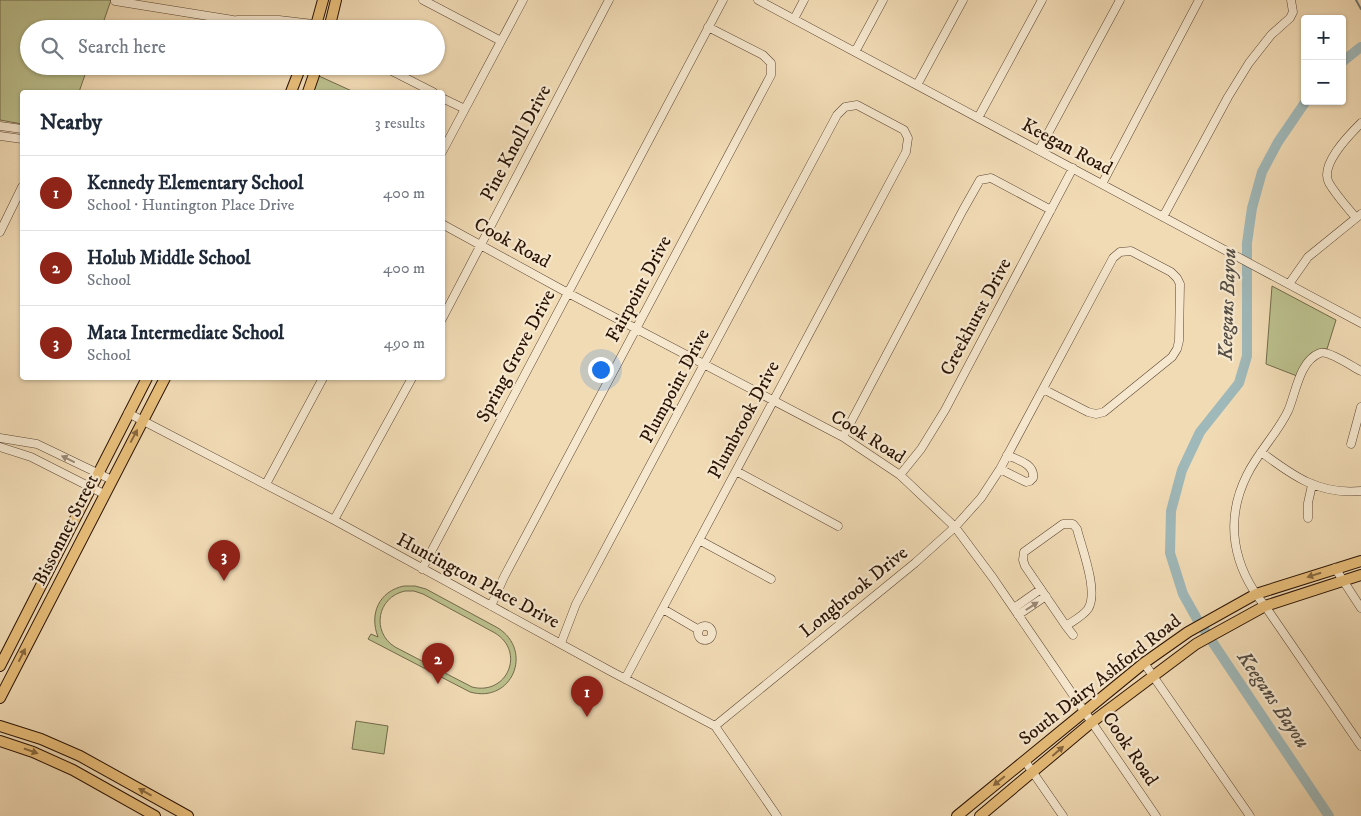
<!DOCTYPE html>
<html lang="en">
<head>
<meta charset="utf-8">
<style>
	:root { --surface:#fff; --page:#f6f6f7; --text:#1f2937; --muted:#747a83; --line:#e0e1e3; --accent:#8f2418 }
	body { margin:0; font-family:"IM FELL DW Pica",serif; background:var(--page); color:var(--text) }
	.controls { position:absolute; right:15px; top:15px; display:grid; overflow:hidden; border-radius:5px; box-shadow:0 1px 4px #0004 }
	.controls button { width:45px; height:45px; display:grid; place-items:center; padding:0; border:0; border-bottom:1px solid var(--line); background:var(--surface); color:var(--text); font:25px sans-serif }
	.you { position:absolute; left:600px; top:369px; width:18px; height:18px; margin:-12px; border:4px solid #fff; border-radius:50%; background:#1a73e8; box-shadow:0 0 0 8px #1a73e833 }
	.badge { display:grid; place-items:center; width:32px; height:32px; border-radius:50%; background:var(--accent); color:#fff; font-size:16px; font-weight:700 }
	.pin { position:absolute; translate:-50% -41px; filter:drop-shadow(0 1px 2px #0008) }
	.pin::after { content:''; position:absolute; top:26px; width:18px; height:15px; background:inherit; clip-path:polygon(0 0,100% 0,50% 100%) }
	.list { margin:0; padding:0; list-style:none }
	h2 { display:flex; justify-content:space-between; align-items:center; height:65px; margin:0; padding:0 20px; font-size:21px }
	h2 small { font-size:16px; font-weight:400; color:var(--muted) }
	.list li { display:grid; grid-template-columns:32px 1fr auto; gap:15px; align-items:center; box-sizing:border-box; height:75px; padding:0 20px; border-top:1px solid var(--line) }
	.list b { display:block; font-size:19px; white-space:nowrap }
	.list p { margin:0; font-size:16px; white-space:nowrap; color:var(--muted) }
	.list em { font-size:16px; font-style:normal; color:var(--muted) }
	.icon { flex:none; width:28px; height:28px; fill:none; stroke:currentColor; stroke-width:2; stroke-linecap:round; stroke-linejoin:round }
	.map { position:relative; flex:none; width:1361px; height:816px; overflow:hidden }
	.search { position:absolute; background:var(--surface); box-shadow:0 1px 4px #0004; left:20px; top:20px; width:425px; height:55px; display:flex; align-items:center; gap:12px; box-sizing:border-box; padding:0 18px; border-radius:28px; color:var(--muted); font-size:19px }
	.panel { position:absolute; background:var(--surface); box-shadow:0 1px 4px #0004; left:20px; top:90px; width:425px; height:290px; border-radius:5px }
	.map>svg:first-child { display:block }
</style>
</head>
<body>
<div class="map">
<svg width="1361" height="816" viewBox="0 0 1361 816">
	<rect width="100%" height="100%" fill="#f1dbb5"/>
	<filter id="stains"><feTurbulence type="fractalNoise" baseFrequency=".004" numOctaves="4"/><feColorMatrix values="0 0 0 0 .2 0 0 0 0 .09 0 0 0 0 .02 0 0 0 .5 -.17"/></filter>
	<radialGradient id="worn" r=".72"><stop offset=".6" stop-color="#630" stop-opacity="0"/><stop offset="1" stop-color="#630" stop-opacity=".3"/></radialGradient>
	<path fill="#bbc08d" stroke="#726a4a" fill-rule="evenodd" d="M 0,0 L 111,0 L 101,29 L 29,29 L 29,66 L 88,66 L 79,92 L 22,92 L 22,124 L 0,120 Z
		M 319,76 L 354,92 L 311,92 Z
		M 1272,286 L 1336,320 L 1327,349 C 1312,347 1304,366 1297,376 L 1266,364 Z
		M 404,586 L 415,586 L 426,589 L 498,628 C 534,651 512,704 470,692 L 368,639 L 371,634 L 378,637 C 369,614 379,591 404,586 ZM 405,591 L 414,591 L 423,594 L 495,633 C 526,652 507,696 472,687 L 395,647 C 371,632 377,597 405,591 Z
		M 356,721 L 388,726 L 384,754 L 352,749 Z"/>
	<g fill="none" stroke-linecap="round" stroke-linejoin="round">
		<path stroke="#707671" stroke-width="2" d="M 1356,0 L 1361,9"/>
		<path stroke="#9fb8b9" stroke-width="10" d="M 1342,62 L 1361,47
			M 1306,101 L 1278,142 L 1262,172 L 1252,208 L 1247,243 L 1247,356 L 1239,383 L 1200,432 L 1182,470 L 1171,511 L 1170,553 L 1183,594 L 1197,619 L 1329,816"/>
		<g stroke="#5c4532" stroke-width="9">
			<path id="minor" d="M 423,0 L 501,41
				M 758,0 L 1361,323
				M 115,1 L 233,20 L 259,29
				M 794,19 L 804,0
				M 237,20 L 279,20 L 330,26
				M 855,52 L 883,0
				M 382,66 L 433,92
				M 917,85 L 963,0
				M 442,98 L 465,109
				M 978,118 L 1042,0
				M 0,126 L 22,129
				M 0,136 L 22,139
				M 1039,150 L 1120,0
				M 442,152 L 523,0
				M 1102,184 L 1199,0
				M 1163,217 L 1228,97 L 1249,63 L 1271,35 L 1290,18 L 1293,12 L 1291,0
				M 1356,218 C 1347,207 1336,195 1329,183 C 1319,165 1349,135 1361,123
				M 442,224 L 568,293 L 843,437 L 900,475 L 955,527 L 993,578 L 1156,816
				M 0,232 L 22,187
				M 1289,284 L 1308,257 L 1361,214
				M 442,319 L 609,0
				M 1361,371 C 1353,367 1328,350 1320,353 C 1299,361 1296,393 1288,411 C 1277,434 1258,452 1247,475 C 1224,521 1233,567 1265,606 L 1361,746
				M 128,413 L 334,520 L 612,672 L 715,726 L 777,816
				M 843,437 L 963,210 L 980,180 L 991,178 L 1051,210
				M 0,438 L 37,444 L 112,480
				M 1351,444 L 1361,407
				M 0,447 L 31,457 L 104,494
				M 1261,452 C 1293,476 1319,495 1361,491
				M 1000,469 L 1026,482 L 1030,481 L 1033,478 C 1035,464 1018,460 1007,455
				M 736,471 L 838,526
				M 900,475 L 921,449 L 945,410 L 1073,168
				M 266,484 L 323,378
				M 1308,518 L 1308,503 L 1312,485
				M 334,520 L 412,378
				M 699,540 L 771,579
				M 1335,568 L 1361,608
				M 422,569 L 723,0
				M 491,606 L 504,577 L 771,75 L 771,63 L 763,55 L 708,27
				M 1014,608 L 1041,589
				M 663,609 L 699,630
				M 1018,615 L 1046,596
				M 1066,626 C 1073,621 1083,616 1088,609 C 1099,592 1082,549 1077,529 L 1073,524 L 1063,524 L 1024,552 L 1023,560 L 1025,566 L 1066,626 L 1073,635
				M698 633a7 7 0 1 1 14 0a7 7 0 1 1-14 0Z
				M 561,643 L 576,604 L 837,115 L 845,107 L 857,105 L 904,130 L 908,138 L 906,152 L 625,679
				M 1144,663 L 1250,816
				M 715,726 L 915,563 L 955,527 L 981,498 L 1000,469 L 1113,258 L 1120,252 L 1131,251 L 1171,272 L 1177,278 L 1180,284 L 1179,341 L 1177,349 L 1172,357 L 1104,412 L 1096,414 L 1088,412 L 1043,389
				M 1025,761 L 1063,816"/>
		</g>
		<g stroke="#2a1306" stroke-width="12">
			<path id="major" d="M 315,29 L 323,0
				M 329,29 L 336,0
				M 291,92 L 301,66
				M 308,92 L 317,66
				M 0,666 L 147,378
				M 0,698 L 165,378
				M 0,726 L 41,739 L 80,756 L 188,816
				M 0,741 L 33,752 L 73,770 L 155,816
				M 957,816 L 1144,663 L 1188,632 L 1256,594 L 1361,561
				M 980,816 L 1092,722 L 1196,644 L 1265,606 L 1361,575"/>
		</g>
		<use href="#minor" stroke="#f6e8cf" stroke-width="8"/>
		<use href="#major" stroke="#e8be7a" stroke-width="10"/>
	</g>
	<defs><path id="oneway-solid" d="M-6-.8H1V-3.2L6.5 0L1 3.2V.8H-6Z" transform="scale(1.25)"/></defs>
	<g fill="#896840">
		<use href="#oneway-solid" transform="translate(134 436) rotate(-62)"/>
		<use href="#oneway-solid" transform="translate(1314 575) rotate(162)"/>
		<use href="#oneway-solid" transform="translate(22 655) rotate(-63)"/>
		<use href="#oneway-solid" transform="translate(31 751) rotate(19)"/>
		<use href="#oneway-solid" transform="translate(1058 751) rotate(-41)"/>
		<use href="#oneway-solid" transform="translate(999 781) rotate(141)"/>
		<use href="#oneway-solid" transform="translate(145 792) rotate(-151)"/>
	</g>
	<g fill="#9a8875">
		<use href="#oneway-solid" transform="translate(68 459) rotate(-154)"/>
		<use href="#oneway-solid" transform="translate(1032 606) rotate(-33)"/>
	</g>
	<g text-anchor="middle" dominant-baseline="central" stroke-width="4.5" stroke-linejoin="round" paint-order="stroke">
		<g font-size="19" fill="#2a1306" stroke="#f6e8cf">
			<text transform="translate(516 143) rotate(-62)">Pine Knoll Drive</text>
			<text transform="translate(1067 147) rotate(28)">Keegan Road</text>
			<text transform="translate(512 243) rotate(29)">Cook Road</text>
			<text transform="translate(639 289) rotate(-62)">Fairpoint Drive</text>
			<text transform="translate(976 317) rotate(-62)">Creekhurst Drive</text>
			<text transform="translate(516 356) rotate(-62)">Spring Grove Drive</text>
			<text transform="translate(675 386) rotate(-62)">Plumpoint Drive</text>
			<text transform="translate(744 420) rotate(-62)">Plumbrook Drive</text>
			<text transform="translate(868 437) rotate(32)">Cook Road</text>
			<text transform="translate(66 530) rotate(-63)">Bissonnet Street</text>
			<text transform="translate(478 581) rotate(28)">Huntington Place Drive</text>
			<text transform="translate(854 592) rotate(-39)">Longbrook Drive</text>
			<text transform="translate(1100 680) rotate(-38)">South Dairy Ashford Road</text>
			<text transform="translate(1130 749) rotate(56)">Cook Road</text>
		</g>
		<g font-size="20" font-style="italic" fill="#534d45" stroke="#f6e8cf">
			<text transform="translate(1228 304) rotate(-88)">Keegans Bayou</text>
			<text transform="translate(1273 700) rotate(56)">Keegans Bayou</text>
		</g>
	</g>
	<rect width="100%" height="100%" filter="url(#stains)"/>
	<rect width="100%" height="100%" fill="url(#worn)"/>
</svg>
<div class="controls">
<button>+</button>
<button>−</button>
</div>
<div class="you"></div>
<div class="pin badge" style="left:587px;top:717px">1</div>
<div class="pin badge" style="left:438px;top:684px">2</div>
<div class="pin badge" style="left:224px;top:581px">3</div>
<div class="search"><svg class="icon" aria-label="search" viewBox="0 0 24 24"><circle cx="10" cy="10" r="6"/><path d="M15 15l6 6"/></svg>Search here</div>
<section class="panel">
<h2>Nearby<small>3 results</small></h2>
<ul class="list">
<li><span class="badge">1</span><div><b>Kennedy Elementary School</b><p>School · Huntington Place Drive</p></div><em>400 m</em></li>
<li><span class="badge">2</span><div><b>Holub Middle School</b><p>School</p></div><em>400 m</em></li>
<li><span class="badge">3</span><div><b>Mata Intermediate School</b><p>School</p></div><em>490 m</em></li>
</ul>
</section>
</div>
</body>
</html>
